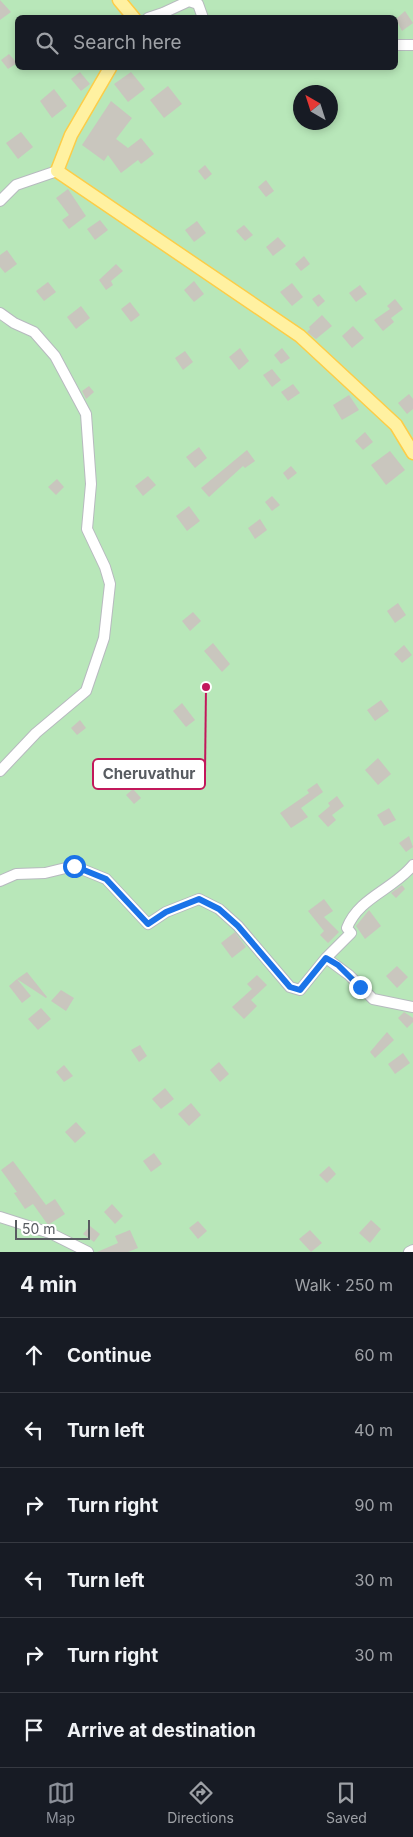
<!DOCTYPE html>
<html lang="en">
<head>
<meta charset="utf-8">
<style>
	:root { --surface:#171b24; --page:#20242c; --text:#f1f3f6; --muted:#9ea1a6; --line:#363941; --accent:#8c9099 }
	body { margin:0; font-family:Inter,sans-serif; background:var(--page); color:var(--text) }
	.compass { position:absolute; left:293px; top:85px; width:45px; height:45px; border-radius:50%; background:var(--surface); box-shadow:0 2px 8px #0003; rotate:321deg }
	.scale { position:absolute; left:15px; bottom:12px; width:75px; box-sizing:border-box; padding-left:5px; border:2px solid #585c61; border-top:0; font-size:14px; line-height:18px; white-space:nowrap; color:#585c61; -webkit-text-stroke:4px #fff; paint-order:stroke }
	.stop { position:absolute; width:15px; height:15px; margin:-11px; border:4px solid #1a73e8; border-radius:50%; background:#fff }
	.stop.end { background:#1a73e8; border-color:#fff; box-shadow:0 1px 5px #0008 }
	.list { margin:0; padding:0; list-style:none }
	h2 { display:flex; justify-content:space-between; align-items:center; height:65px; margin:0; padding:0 20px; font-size:21px }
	h2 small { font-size:16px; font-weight:400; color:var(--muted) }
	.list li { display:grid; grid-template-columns:32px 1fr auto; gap:15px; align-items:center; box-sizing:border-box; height:75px; padding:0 20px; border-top:1px solid var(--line) }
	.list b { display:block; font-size:19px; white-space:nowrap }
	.list em { font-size:16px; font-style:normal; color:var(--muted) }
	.icon { flex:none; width:28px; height:28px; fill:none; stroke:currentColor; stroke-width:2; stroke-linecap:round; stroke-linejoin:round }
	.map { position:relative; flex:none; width:413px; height:1252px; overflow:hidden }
	.search { position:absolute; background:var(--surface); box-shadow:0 2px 8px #0003; left:15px; right:15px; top:15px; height:55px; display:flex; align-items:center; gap:12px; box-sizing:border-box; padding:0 18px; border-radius:8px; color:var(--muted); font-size:19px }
	.sheet { height:515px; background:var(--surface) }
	nav { display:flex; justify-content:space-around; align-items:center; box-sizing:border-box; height:70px; border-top:1px solid var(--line); background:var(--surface); font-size:14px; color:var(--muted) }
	nav a { display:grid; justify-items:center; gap:2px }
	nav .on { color:var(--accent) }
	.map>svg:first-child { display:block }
</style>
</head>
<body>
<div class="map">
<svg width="413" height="1252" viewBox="0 0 413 1252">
	<rect width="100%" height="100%" fill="#edeade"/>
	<path fill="#b8e7b9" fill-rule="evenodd" d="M 0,0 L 413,0 L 413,1252 L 0,1252 ZM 18,18 L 396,18 L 396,68 L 18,68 ZM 300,92 L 330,92 L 330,122 L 300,122 Z"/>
	<path fill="#c9c6be" d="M 0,0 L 11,12 L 0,20 Z
		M 405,11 L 413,23 L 402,31 L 396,19 Z
		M 9,54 L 17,63 L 8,69 L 1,60 Z
		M 80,72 L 90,84 L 81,91 L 71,79 Z
		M 131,72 L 145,89 L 128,102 L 114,84 Z
		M 168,86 L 182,104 L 164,118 L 150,100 Z
		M 54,89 L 67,106 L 52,118 L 40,101 Z
		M 111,101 L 132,118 L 116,139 L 128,148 L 141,138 L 154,154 L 141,164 L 138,160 L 121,173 L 108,155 L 104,161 L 82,145 Z
		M 21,132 L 33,147 L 18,159 L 6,143 Z
		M 205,165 L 212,174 L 205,180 L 198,171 Z
		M 266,180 L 274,191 L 266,197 L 258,187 Z
		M 68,189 L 86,216 L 69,229 L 62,220 L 69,215 L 56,198 Z
		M 100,220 L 108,230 L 95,240 L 87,229 Z
		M 197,221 L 206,233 L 194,242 L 185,230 Z
		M 244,225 L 253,235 L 245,241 L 236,231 Z
		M 278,237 L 286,246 L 273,256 L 266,247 Z
		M 7,250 L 17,264 L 5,273 L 0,267 L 0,255 Z
		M 304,256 L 310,264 L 301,271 L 295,264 Z
		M 116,264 L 123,271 L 111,281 L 113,285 L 106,290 L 99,280 Z
		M 194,281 L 204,294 L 194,302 L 184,290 Z
		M 48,282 L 56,292 L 44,301 L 36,291 Z
		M 292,283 L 303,297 L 292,306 L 280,292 Z
		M 360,285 L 367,294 L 356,302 L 349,293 Z
		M 319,294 L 325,301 L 318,307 L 312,299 Z
		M 395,299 L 403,309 L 391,318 L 394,322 L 383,331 L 374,320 L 390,309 L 387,306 Z
		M 130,302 L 140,315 L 131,322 L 121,309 Z
		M 81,306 L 90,318 L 76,329 L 67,317 Z
		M 322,315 L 332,326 L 316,339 L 307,332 L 310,329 L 309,327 Z
		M 353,326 L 364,338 L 352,348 L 342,336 Z
		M 240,348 L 249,361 L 239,370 L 229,357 Z
		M 282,348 L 290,358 L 281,364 L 274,355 Z
		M 185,351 L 193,362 L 183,370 L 175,358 Z
		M 272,369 L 281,380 L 272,387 L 263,375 Z
		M 293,384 L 300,393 L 288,401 L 281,392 Z
		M 89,386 L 94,392 L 86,399 L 82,391 Z
		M 409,394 L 413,399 L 413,409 L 407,414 L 398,403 Z
		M 349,395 L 359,410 L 342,420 L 333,405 Z
		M 365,432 L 373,442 L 363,450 L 355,441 Z
		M 199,447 L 207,458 L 195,468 L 186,457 Z
		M 247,450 L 255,461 L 245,468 L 243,466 L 209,497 L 201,488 Z
		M 390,451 L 405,470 L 386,485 L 371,465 Z
		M 291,466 L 297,473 L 288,480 L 283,473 Z
		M 148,476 L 156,485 L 143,496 L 135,486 Z
		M 57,479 L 64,487 L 56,495 L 48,487 Z
		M 272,496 L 280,505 L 272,511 L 265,502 Z
		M 189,506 L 200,521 L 187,531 L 176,516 Z
		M 260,519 L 267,530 L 255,539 L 248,528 Z
		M 398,603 L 406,615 L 395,623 L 387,611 Z
		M 193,612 L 201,621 L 190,631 L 182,621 Z
		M 213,643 L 230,664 L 222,672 L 204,651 Z
		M 404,645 L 412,655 L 402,663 L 394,654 Z
		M 381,700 L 389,711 L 375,721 L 367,710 Z
		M 182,703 L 195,720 L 186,727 L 173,711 Z
		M 80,720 L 86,728 L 77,735 L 71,728 Z
		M 378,758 L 391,774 L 378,785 L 365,770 Z
		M 317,783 L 323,792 L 301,808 L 308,817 L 291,828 L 280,813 L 309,793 L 307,790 Z
		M 133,789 L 141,798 L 134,804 L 126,795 Z
		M 337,796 L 344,806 L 332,815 L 336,820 L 328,827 L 318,816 L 330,806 L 328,803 Z
		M 389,808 L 396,820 L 384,826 L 377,815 Z
		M 409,836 L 413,847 L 406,852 L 399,843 Z
		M 402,885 L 405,889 L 396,898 L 391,893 Z
		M 324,899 L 333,911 L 324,917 L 339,932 L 328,943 L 320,935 L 324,931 L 308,911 Z
		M 369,910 L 381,926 L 365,939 L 356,926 Z
		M 235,932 L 246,947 L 232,958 L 221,943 Z
		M 397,966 L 408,977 L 397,988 L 386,976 Z
		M 27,972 L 47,997 L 46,998 L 17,979 Z
		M 257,975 L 267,985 L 251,1000 L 257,1006 L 244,1019 L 232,1007 L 252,989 L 247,984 Z
		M 17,979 L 31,996 L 22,1003 L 9,986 Z
		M 61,990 L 74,998 L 66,1011 L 51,1001 Z
		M 41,1008 L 51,1019 L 38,1030 L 28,1019 Z
		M 404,1012 L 413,1018 L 413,1022 L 407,1028 L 398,1018 Z
		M 387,1032 L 394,1040 L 375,1058 L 370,1052 Z
		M 140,1045 L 147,1056 L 139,1062 L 131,1050 Z
		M 403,1053 L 410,1063 L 395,1074 L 388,1064 Z
		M 219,1062 L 229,1074 L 220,1082 L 210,1070 Z
		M 64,1065 L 73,1076 L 64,1082 L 56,1072 Z
		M 165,1088 L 174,1099 L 161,1109 L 152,1099 Z
		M 191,1103 L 201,1115 L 189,1126 L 178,1114 Z
		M 76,1122 L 86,1133 L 75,1143 L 65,1132 Z
		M 154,1153 L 162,1164 L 151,1172 L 143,1161 Z
		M 13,1161 L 46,1205 L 55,1199 L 65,1214 L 48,1225 L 33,1204 L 25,1209 L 14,1193 L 17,1192 L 1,1170 Z
		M 329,1166 L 336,1174 L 327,1183 L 319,1175 Z
		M 112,1204 L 123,1216 L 115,1224 L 104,1212 Z
		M 371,1220 L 381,1229 L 370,1243 L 359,1233 Z
		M 198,1221 L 207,1231 L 198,1239 L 189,1228 Z
		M 90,1226 L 100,1234 L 94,1242 L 83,1234 Z
		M 130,1230 L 138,1248 L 128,1252 L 97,1252 L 118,1243 L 115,1236 Z
		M 310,1230 L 322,1243 L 311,1252 L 299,1239 Z"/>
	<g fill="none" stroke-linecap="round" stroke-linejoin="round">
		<g stroke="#b7babf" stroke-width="12">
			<path id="minor" d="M 148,18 L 163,13 L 189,1 L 198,4 L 203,18
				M 396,45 L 413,45
				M 0,201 L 16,185 L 57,171
				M 0,313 L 14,323 L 34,332 L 55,356 L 86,414 L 91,484 L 87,529 L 105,567 L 110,584 L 104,638 L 86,691 L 36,733 L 0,771
				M 0,881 L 16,874 L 45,873 L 74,866 L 106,879 L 148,924 L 166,912 L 199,899 L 219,909 L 238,926 L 290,987 L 300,990 L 326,958 L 349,975 L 373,999 L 413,1007
				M 326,958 L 351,933 L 347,928 C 358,898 394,889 413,865
				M 0,1217 L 50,1233 L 88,1252
				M 409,1252 L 413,1250"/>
		</g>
		<g stroke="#fccd48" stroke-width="15">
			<path id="major" d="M 119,0 L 134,18
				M 110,68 L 71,135 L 57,171 L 300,336 L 396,425 L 413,453"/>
		</g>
		<use href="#minor" stroke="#fff" stroke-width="10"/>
		<use href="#major" stroke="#fff1a1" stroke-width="12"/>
	</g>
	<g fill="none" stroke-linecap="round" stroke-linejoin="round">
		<path stroke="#1a73e8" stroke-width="6" d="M 74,866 L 106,879 L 148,924 L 166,912 L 199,899 L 219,909 L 238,926 L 290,987 L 300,990 L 326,958 L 338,965 L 360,987"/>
	</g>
	<path fill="none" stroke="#c2185b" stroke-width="2" d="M206 687L205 774"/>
	<circle fill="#c2185b" stroke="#fff" stroke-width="2" cx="206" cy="687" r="5"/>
	<rect fill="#fff" stroke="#c2185b" stroke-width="2" x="93" y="759" width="112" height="30" rx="5"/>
	<g font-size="15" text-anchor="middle" font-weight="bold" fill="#585c61">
		<text x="149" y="779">Cheruvathur</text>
	</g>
</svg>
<svg class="compass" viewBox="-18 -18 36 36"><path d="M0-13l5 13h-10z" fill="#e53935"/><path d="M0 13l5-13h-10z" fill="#9ea1a6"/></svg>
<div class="scale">50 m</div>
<div class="stop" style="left:74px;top:866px"></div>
<div class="stop end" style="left:360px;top:987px"></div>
<div class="search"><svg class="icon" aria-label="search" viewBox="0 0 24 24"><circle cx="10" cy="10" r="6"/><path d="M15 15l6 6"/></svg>Search here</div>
</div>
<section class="sheet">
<h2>4 min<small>Walk · 250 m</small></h2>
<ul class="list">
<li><svg class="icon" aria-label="ahead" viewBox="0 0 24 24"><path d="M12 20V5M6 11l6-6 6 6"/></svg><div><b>Continue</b></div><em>60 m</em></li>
<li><svg class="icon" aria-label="left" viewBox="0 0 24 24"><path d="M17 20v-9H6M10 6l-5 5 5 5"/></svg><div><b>Turn left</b></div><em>40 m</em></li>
<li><svg class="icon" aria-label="right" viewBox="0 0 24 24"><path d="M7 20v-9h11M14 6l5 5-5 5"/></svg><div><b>Turn right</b></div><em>90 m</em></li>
<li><svg class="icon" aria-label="left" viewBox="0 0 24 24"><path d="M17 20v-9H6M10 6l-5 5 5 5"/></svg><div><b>Turn left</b></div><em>30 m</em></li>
<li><svg class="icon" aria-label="right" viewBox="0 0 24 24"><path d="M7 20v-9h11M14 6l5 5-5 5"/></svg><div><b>Turn right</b></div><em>30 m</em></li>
<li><svg class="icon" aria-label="arrive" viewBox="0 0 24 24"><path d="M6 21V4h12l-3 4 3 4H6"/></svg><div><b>Arrive at destination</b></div></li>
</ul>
</section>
<nav>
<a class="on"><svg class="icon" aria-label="map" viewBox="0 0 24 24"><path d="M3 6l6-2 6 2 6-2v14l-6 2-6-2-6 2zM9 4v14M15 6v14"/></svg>Map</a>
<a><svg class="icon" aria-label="directions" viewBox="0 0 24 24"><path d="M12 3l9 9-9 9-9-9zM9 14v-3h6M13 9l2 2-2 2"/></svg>Directions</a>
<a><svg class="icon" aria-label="saved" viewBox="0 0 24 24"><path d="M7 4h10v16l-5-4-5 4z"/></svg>Saved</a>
</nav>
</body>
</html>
